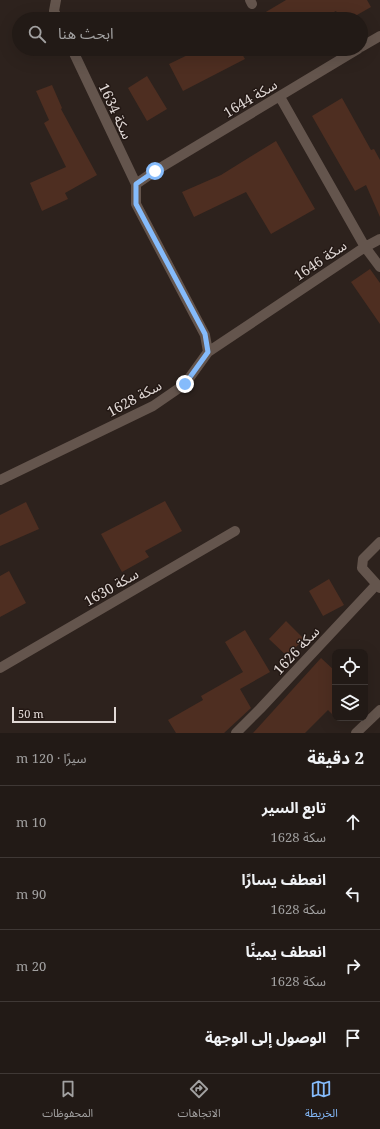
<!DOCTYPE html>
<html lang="ar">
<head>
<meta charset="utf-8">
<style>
	:root { --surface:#221a16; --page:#2a231f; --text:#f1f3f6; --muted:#a2a1a1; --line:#3f3835; --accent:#85bbfb }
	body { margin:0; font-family:"Noto Serif","Noto Sans Arabic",serif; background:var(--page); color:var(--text); direction:rtl }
	.controls { position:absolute; right:12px; bottom:12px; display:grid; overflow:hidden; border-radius:8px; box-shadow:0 4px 16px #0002 }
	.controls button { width:36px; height:36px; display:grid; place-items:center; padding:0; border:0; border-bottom:1px solid var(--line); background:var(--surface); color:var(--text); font:20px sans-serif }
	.scale { position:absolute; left:12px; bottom:10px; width:104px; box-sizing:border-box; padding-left:4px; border:2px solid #e1d9d6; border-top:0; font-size:11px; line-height:14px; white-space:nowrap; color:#e1d9d6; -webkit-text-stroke:3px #231814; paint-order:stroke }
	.stop { position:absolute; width:12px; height:12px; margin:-9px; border:3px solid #85bbfb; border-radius:50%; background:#fff }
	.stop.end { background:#85bbfb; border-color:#fff; box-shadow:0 1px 4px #0008 }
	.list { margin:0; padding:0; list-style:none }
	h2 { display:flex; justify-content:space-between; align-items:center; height:52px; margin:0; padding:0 16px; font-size:17px }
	h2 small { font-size:13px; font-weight:400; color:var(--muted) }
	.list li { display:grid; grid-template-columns:26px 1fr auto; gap:12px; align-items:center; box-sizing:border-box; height:72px; padding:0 16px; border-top:1px solid var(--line) }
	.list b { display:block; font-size:15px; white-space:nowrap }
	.list p { margin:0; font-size:13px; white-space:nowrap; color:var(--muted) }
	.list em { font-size:13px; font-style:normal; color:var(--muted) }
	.icon { flex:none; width:22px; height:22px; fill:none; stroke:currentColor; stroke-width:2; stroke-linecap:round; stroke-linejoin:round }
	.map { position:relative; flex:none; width:380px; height:733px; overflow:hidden; direction:ltr }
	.search { position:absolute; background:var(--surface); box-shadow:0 4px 16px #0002; left:12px; right:12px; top:12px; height:44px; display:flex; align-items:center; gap:10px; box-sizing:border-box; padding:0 14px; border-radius:22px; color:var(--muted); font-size:15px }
	.sheet { height:340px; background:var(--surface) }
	nav { display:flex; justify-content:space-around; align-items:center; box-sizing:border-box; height:56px; border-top:1px solid var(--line); background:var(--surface); font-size:11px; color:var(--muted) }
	nav a { display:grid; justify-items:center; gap:2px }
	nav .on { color:var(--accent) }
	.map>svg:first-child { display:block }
</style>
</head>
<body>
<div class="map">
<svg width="380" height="733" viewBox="0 0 380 733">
	<rect width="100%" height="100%" fill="#2d221d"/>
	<path fill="#4e2e21" d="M 286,0 L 367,0 L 371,7 L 350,19 L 341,19 L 336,11 L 320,19 L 254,19 Z
		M 200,49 L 239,49 L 245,59 L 183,91 L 169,64 Z
		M 147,76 L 167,109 L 147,121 L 128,88 Z
		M 52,85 L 62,108 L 61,109 L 97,175 L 65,193 L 68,199 L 42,211 L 30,183 L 66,167 L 44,123 L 49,120 L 36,91 Z
		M 342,98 L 371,150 L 374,149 L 380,160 L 380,217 L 366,185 L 355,191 L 312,116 Z
		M 276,141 L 315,209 L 271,234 L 246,192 L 194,217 L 182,192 L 221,175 Z
		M 370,269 L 380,283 L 380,324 L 351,282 Z
		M 165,501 L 182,531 L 145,551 L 149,557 L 122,572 L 101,534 Z
		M 26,502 L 39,529 L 0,546 L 0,515 Z
		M 9,571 L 26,603 L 0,617 L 0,576 Z
		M 329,579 L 344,605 L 323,616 L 309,591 Z
		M 286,621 L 304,639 L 287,656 L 269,639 Z
		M 245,630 L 270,672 L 240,689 L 251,708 L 224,733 L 176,733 L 168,720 L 203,700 L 201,696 L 243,672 L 225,642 Z
		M 321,658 L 335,671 L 335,717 L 328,710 L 305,733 L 253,733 Z"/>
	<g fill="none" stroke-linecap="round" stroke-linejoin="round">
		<path stroke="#64554d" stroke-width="10" d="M 56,0 L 54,11 L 58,19
			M 250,0 L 252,4
			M 361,47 L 380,36
			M 72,49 L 136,184
			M 280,97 L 365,247 L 380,267
			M 208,352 L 365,247 L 380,239
			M 0,480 L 153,406 L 185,384 L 208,352 L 205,335 L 136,204 L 136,184 L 155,171 L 358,49
			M 380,542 L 363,559 L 362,568 L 380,588
			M 0,668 L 235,531
			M 236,733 L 260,709 L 376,585
			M 356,733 L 380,710"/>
	</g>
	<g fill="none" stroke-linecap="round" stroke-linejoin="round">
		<path stroke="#85bbfb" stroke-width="5" d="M 155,171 L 136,184 L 136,204 L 205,334 L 208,352 L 185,384"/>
	</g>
	<g text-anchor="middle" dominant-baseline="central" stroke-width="3" stroke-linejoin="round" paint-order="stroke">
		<g font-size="14" fill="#e1d9d6" stroke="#231814">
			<text transform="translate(250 98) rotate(-31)">سكة 1644</text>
			<text transform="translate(116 111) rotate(65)">سكة 1634</text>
			<text transform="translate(320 260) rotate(-34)">سكة 1646</text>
			<text transform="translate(134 398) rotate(-29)">سكة 1628</text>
			<text transform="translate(111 587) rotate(-30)">سكة 1630</text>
			<text transform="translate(296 650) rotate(-47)">سكة 1626</text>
		</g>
	</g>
</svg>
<div class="controls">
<button><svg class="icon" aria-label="locate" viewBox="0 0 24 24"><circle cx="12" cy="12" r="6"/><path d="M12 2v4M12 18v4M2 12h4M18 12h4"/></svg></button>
<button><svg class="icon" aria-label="layers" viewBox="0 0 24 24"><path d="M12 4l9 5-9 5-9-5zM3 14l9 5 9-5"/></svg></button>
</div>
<div class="scale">50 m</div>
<div class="stop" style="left:155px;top:171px"></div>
<div class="stop end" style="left:185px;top:384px"></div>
<div class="search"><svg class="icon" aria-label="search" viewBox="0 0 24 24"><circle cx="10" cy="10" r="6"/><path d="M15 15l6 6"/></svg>ابحث هنا</div>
</div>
<section class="sheet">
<h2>2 دقيقة<small>سيرًا · 120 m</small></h2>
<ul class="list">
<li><svg class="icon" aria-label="ahead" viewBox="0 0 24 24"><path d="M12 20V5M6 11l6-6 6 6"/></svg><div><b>تابع السير</b><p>سكة 1628</p></div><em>10 m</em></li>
<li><svg class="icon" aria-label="left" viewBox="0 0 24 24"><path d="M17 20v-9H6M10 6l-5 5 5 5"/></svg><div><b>انعطف يسارًا</b><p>سكة 1628</p></div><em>90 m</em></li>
<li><svg class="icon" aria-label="right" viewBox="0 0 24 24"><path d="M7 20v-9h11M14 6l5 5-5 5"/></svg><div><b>انعطف يمينًا</b><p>سكة 1628</p></div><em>20 m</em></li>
<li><svg class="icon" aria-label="arrive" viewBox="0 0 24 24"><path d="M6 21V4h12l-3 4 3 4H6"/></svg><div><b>الوصول إلى الوجهة</b></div></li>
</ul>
</section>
<nav>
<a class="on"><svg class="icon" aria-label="map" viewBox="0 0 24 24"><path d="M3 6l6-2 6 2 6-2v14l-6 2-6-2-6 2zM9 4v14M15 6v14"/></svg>الخريطة</a>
<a><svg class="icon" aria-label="directions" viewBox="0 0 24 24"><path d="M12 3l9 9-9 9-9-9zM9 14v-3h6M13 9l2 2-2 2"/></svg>الاتجاهات</a>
<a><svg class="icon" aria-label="saved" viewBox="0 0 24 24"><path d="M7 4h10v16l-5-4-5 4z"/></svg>المحفوظات</a>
</nav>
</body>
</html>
